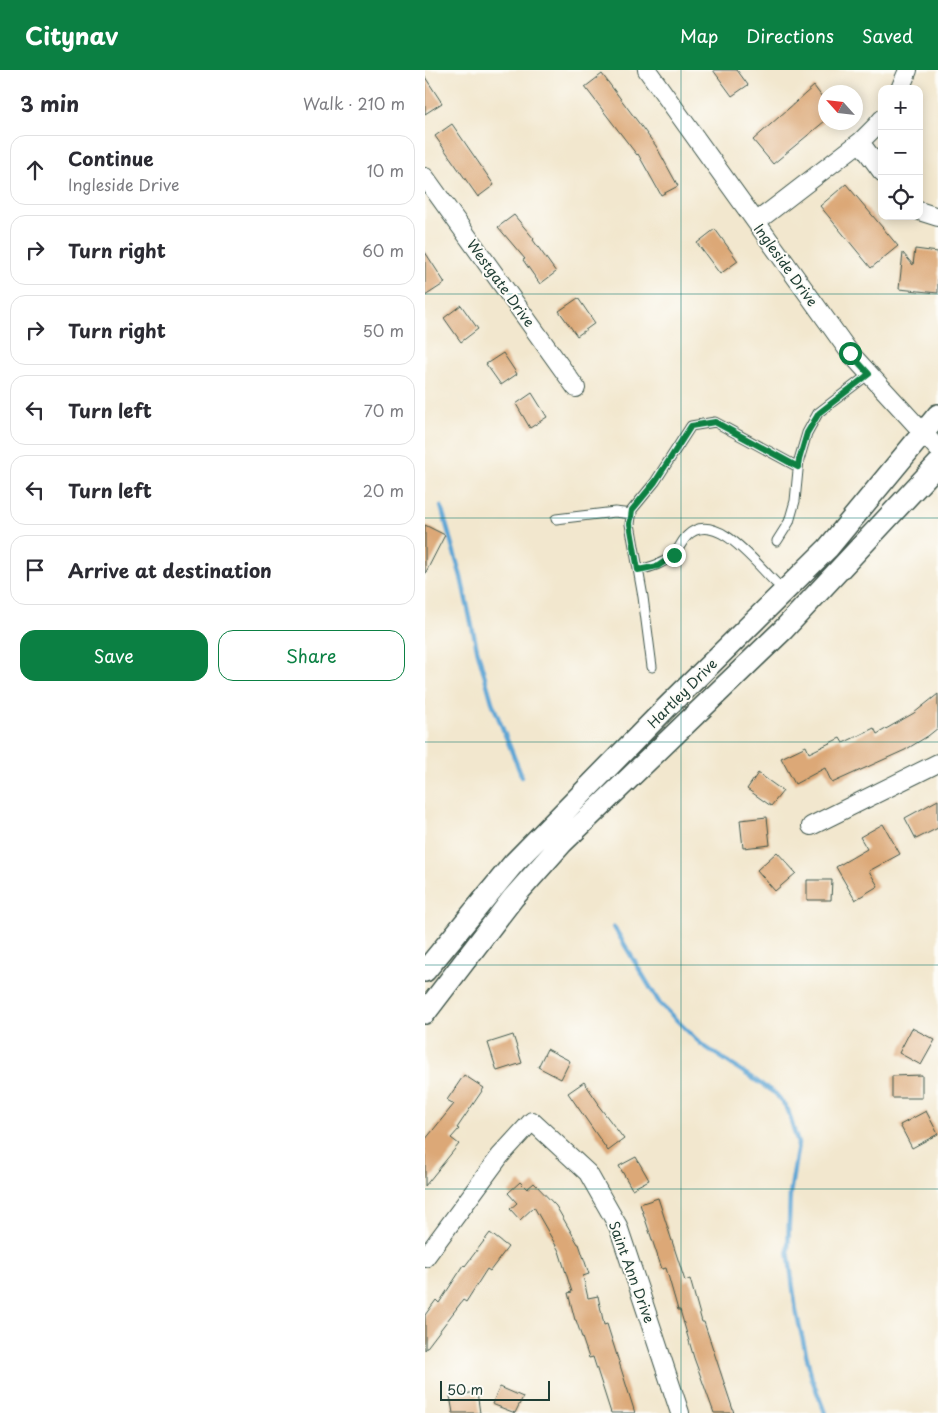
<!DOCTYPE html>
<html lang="en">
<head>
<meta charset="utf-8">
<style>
	:root { --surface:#fff; --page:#f2f2f3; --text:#2b2b33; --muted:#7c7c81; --line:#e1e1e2; --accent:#0b8043 }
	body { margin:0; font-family:"Playpen Sans",sans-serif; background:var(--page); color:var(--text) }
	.controls { position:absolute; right:15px; top:15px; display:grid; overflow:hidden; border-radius:10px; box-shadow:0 2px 12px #0003 }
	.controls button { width:45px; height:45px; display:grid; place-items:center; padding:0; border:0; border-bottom:1px solid var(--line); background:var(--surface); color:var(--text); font:25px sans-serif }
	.compass { position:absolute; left:393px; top:15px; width:45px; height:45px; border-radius:50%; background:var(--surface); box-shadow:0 2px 12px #0003; rotate:297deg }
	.scale { position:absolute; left:15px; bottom:12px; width:110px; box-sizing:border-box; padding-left:5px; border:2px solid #1f3d34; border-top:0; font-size:14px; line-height:18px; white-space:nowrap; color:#1f3d34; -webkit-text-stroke:4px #fdfcf7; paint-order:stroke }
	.stop { position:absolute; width:15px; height:15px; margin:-11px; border:4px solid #0b8043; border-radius:50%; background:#fff }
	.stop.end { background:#0b8043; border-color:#fff; box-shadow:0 1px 5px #0008 }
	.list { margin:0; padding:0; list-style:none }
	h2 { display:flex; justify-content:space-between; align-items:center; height:65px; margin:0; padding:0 20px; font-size:21px }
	h2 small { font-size:16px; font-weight:400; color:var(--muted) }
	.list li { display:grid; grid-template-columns:32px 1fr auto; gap:15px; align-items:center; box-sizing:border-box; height:70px; margin:0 10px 10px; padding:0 10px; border:1px solid var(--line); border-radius:15px }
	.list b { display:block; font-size:19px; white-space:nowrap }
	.list p { margin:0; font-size:16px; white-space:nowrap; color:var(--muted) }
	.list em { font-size:16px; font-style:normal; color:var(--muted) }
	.actions { display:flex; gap:10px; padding:15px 20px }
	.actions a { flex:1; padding:11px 0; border:1px solid var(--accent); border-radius:15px; text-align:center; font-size:18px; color:var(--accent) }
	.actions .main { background:var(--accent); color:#fff }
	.icon { flex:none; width:28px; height:28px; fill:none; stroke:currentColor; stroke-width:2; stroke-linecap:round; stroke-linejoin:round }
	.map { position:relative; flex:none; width:513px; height:1343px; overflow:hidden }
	header { display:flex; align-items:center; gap:30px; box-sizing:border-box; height:70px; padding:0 25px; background:var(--accent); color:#fff }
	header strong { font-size:24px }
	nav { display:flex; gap:28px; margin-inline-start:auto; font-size:18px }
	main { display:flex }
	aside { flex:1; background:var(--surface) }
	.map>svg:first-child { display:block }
</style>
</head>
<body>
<header>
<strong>Citynav</strong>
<nav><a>Map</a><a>Directions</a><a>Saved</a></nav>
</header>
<main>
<aside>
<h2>3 min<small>Walk · 210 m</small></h2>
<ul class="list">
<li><svg class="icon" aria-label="ahead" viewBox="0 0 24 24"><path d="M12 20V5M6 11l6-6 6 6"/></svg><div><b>Continue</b><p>Ingleside Drive</p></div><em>10 m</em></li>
<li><svg class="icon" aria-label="right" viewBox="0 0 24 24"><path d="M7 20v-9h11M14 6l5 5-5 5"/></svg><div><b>Turn right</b></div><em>60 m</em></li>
<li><svg class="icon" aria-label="right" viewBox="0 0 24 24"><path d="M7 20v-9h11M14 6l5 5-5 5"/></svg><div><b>Turn right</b></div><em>50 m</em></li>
<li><svg class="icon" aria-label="left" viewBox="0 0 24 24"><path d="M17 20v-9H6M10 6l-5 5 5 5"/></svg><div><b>Turn left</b></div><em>70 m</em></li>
<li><svg class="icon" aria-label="left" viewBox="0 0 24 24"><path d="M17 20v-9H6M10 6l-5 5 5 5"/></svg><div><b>Turn left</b></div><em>20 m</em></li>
<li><svg class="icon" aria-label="arrive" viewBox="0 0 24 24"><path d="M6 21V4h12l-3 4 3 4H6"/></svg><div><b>Arrive at destination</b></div></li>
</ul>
<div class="actions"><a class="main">Save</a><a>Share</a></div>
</aside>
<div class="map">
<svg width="513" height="1343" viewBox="0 0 513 1343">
	<rect width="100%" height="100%" fill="#fdfcf7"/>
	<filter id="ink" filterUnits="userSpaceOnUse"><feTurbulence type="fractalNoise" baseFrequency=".02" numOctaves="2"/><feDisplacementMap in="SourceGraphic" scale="10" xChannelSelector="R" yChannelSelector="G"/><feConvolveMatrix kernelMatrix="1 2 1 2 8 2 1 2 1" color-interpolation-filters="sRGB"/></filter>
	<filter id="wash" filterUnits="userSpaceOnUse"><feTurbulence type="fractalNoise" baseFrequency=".0096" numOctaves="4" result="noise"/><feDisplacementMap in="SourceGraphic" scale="20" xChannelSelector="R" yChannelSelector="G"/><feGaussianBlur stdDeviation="1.12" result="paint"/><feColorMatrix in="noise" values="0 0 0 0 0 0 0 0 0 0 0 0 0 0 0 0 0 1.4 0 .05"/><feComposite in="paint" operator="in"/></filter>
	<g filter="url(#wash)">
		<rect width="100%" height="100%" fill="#f2e7ce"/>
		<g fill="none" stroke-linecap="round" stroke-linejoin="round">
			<path stroke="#5da5d4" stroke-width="4.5" d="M 16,436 L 36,507 L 52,579 L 67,632 L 97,707
				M 189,857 L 235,934 L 276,974 L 351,1024 L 363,1040 L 373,1074 L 365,1124 L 363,1180 L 371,1241 L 387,1309 L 400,1343"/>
		</g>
		<g id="blocks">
			<path fill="#dca877" d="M 288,0 L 312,0 L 323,15 L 307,26 Z
				M 177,4 L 231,76 L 253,116 L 236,125 L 213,84 L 212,85 L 160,17 Z
				M 0,7 L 17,33 L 0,44 Z
				M 389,16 L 400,31 L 400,51 L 348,94 L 328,70 Z
				M 27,54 L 69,115 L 53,127 L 10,66 Z
				M 421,114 L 473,176 L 446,198 L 395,136 Z
				M 89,145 L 109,169 L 108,170 L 131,202 L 115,214 L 98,190 L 100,189 L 73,157 Z
				M 290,159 L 313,191 L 295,204 L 272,173 Z
				M 490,179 L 513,182 L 513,223 L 474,219 L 478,183 L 488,195 Z
				M 0,182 L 20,213 L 0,226 Z
				M 153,228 L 170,253 L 152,266 L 134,241 Z
				M 36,235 L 53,259 L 36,272 L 19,248 Z
				M 78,283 L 92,304 L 76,315 L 61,294 Z
				M 107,323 L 122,347 L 105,358 L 91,334 Z
				M 0,455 L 20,465 L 0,504 Z
				M 513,624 L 513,658 L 503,666 L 480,680 L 407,713 L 400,698 L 370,714 L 356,688 L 381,676 L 384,683 L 415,668 L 418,673 L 449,658 L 452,664 L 489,643 Z
				M 333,703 L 358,721 L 346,736 L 322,719 Z
				M 513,730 L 513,758 L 491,769 L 480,748 Z
				M 342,747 L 345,775 L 318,778 L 315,750 Z
				M 458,754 L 475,784 L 444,801 L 453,816 L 430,830 L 411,797 L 442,779 L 435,767 Z
				M 352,782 L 371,803 L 350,821 L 332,800 Z
				M 382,810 L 407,810 L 406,830 L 382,830 Z
				M 487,958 L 510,970 L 496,995 L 474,983 Z
				M 88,965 L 97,993 L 72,1001 L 63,973 Z
				M 122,979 L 145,991 L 136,1009 L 113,997 Z
				M 39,1005 L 59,1018 L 32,1058 L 34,1059 L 26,1068 L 34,1074 L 0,1116 L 0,1070 L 29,1034 L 22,1030 Z
				M 497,1005 L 497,1028 L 467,1028 L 467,1006 Z
				M 159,1012 L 174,1034 L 173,1035 L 199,1069 L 183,1081 L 143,1023 Z
				M 501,1041 L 513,1064 L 487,1078 L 475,1055 Z
				M 211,1087 L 224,1110 L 207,1119 L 194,1096 Z
				M 95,1112 L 102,1119 L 109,1113 L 131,1136 L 153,1174 L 154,1174 L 164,1204 L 158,1206 L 163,1228 L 173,1226 L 179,1255 L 182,1254 L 210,1343 L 186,1343 L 168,1287 L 164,1288 L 151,1250 L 150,1250 L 143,1223 L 147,1222 L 134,1181 L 109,1137 L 95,1150 L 85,1139 L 92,1133 L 83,1123 Z
				M 233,1128 L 260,1211 L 265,1209 L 277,1252 L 279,1252 L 309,1343 L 289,1343 L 269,1288 L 255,1240 L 253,1240 L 241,1198 L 237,1199 L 215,1134 Z
				M 65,1163 L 83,1177 L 65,1201 L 62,1199 L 41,1232 L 38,1230 L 0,1280 L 0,1245 L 11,1230 L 14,1233 L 39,1195 L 40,1196 Z
				M 75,1317 L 98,1327 L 90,1343 L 67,1334 Z
				M 52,1322 L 55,1343 L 28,1343 L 25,1326 Z"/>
		</g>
	</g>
	<g filter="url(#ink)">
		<use href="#blocks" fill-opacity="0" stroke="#3f564b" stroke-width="1"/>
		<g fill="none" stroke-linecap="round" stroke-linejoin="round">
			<g stroke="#3f564b" stroke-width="11">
				<path id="service" d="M 131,449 L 190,442 L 207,444
					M 352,471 L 364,452 L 370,431 L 374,390 L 382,363 L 393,343 L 444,304
					M 213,500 C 226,497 238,494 248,485 C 254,480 256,472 262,466 C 290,438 332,495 351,513
					M 227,597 L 218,527 L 205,454 L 207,440 L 230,412 L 266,356 L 290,352 L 373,397"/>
			</g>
			<g stroke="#3f564b" stroke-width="20">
				<path id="minor" d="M 222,0 L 425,283 L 513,379
					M 475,19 L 483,0
					M 435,72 L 457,102
					M 0,107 L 151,318
					M 494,141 L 513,147
					M 331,152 L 435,72 L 451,56 L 457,49
					M 386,756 L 513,693
					M 0,1188 L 75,1086 L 107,1051 L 163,1103 L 193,1156 L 255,1343"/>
			</g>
			<g stroke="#3f564b" stroke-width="24">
				<path id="tertiary" d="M 0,901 L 89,793 L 242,637 L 403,478 L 513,345
					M 0,943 L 88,828 L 137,773 L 358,560 L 513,394"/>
			</g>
			<use href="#service" stroke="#fff" stroke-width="9"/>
			<use href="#minor" stroke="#fff" stroke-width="18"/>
			<use href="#tertiary" stroke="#fff" stroke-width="21"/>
		</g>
	</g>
	<g fill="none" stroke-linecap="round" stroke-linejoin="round" filter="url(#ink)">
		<path stroke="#0b8043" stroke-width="6" d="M 249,485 L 233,496 L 213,500 L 205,454 L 207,440 L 230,412 L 266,356 L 290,352 L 373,397 L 374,390 L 382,363 L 394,343 L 444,304 L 425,283"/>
	</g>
	<path fill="none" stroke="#0f766e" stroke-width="1" stroke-opacity="0.55" d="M 256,0 L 256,1343M 0,224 L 513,224M 0,448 L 513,448M 0,672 L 513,672M 0,895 L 513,895M 0,1119 L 513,1119"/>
	<g text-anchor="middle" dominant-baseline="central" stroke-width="4" stroke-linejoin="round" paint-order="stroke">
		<g font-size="14" fill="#1f3d34" stroke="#fdfcf7">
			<text transform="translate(361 195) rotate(54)">Ingleside Drive</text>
			<text transform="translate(76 213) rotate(54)">Westgate Drive</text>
			<text transform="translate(257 623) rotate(-45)">Hartley Drive</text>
			<text transform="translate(207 1202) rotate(70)">Saint Ann Drive</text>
		</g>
	</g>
</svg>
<div class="controls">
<button>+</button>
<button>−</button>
<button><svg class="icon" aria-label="locate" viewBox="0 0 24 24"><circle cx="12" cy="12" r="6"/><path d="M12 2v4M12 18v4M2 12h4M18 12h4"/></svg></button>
</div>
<svg class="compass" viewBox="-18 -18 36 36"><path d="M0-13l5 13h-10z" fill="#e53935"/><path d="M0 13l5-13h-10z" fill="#7c7c81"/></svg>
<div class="scale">50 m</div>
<div class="stop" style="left:425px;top:283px"></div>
<div class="stop end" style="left:249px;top:485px"></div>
</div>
</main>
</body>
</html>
